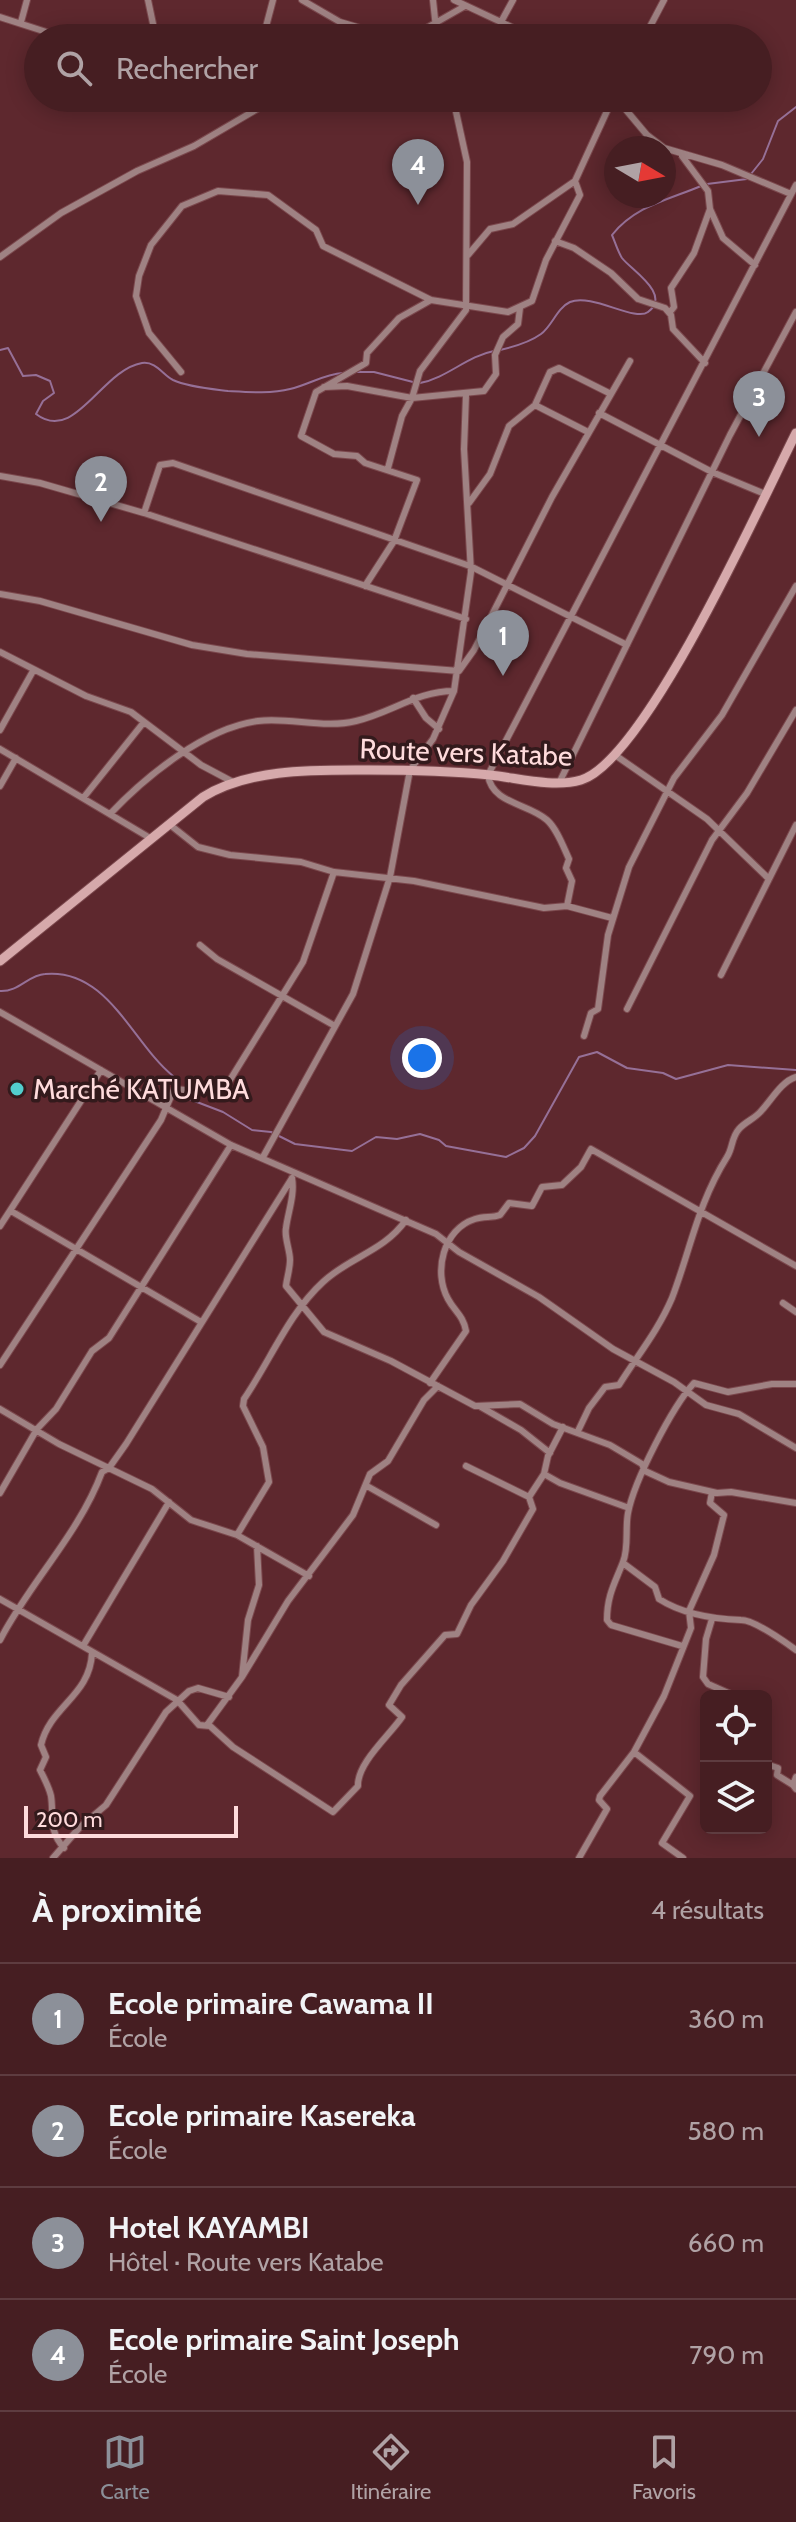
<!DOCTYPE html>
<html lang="fr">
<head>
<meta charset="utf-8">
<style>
	:root { --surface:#461e22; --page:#4d272a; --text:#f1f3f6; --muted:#b0a2a5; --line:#5e3c40; --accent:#8c9099 }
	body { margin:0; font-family:Cabin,sans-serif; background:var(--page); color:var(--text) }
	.controls { position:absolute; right:24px; bottom:24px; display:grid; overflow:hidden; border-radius:12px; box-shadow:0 4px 20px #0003 }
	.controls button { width:72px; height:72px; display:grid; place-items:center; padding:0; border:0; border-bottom:2px solid var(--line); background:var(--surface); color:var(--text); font:40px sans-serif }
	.compass { position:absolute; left:604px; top:136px; width:72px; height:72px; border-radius:50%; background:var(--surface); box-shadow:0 4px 20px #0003; rotate:100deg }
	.scale { position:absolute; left:24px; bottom:20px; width:214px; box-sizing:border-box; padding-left:8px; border:4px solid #ffdbdc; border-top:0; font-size:22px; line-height:28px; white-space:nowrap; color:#ffdbdc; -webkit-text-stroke:6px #331a1c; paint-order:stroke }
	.you { position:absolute; left:422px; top:1058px; width:28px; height:28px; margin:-20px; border:6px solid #fff; border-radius:50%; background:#1a73e8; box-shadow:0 0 0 12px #1a73e833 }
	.badge { display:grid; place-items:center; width:52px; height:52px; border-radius:50%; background:var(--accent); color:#fff; font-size:26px; font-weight:700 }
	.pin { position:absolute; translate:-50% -66px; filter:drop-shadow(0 2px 4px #0008) }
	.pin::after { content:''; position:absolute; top:42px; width:28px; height:24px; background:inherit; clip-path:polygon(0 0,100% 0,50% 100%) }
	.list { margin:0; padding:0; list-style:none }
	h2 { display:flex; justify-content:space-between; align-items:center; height:104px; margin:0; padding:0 32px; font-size:34px }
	h2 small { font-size:26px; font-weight:400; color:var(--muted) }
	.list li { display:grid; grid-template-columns:52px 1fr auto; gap:24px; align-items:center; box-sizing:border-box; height:112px; padding:0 32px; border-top:2px solid var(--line) }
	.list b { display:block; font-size:30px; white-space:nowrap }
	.list p { margin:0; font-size:26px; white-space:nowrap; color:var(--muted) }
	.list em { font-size:26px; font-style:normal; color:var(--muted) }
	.icon { flex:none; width:44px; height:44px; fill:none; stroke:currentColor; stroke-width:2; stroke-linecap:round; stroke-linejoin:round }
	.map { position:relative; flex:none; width:796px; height:1858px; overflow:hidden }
	.search { position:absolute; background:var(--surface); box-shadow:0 4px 20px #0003; left:24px; right:24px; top:24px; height:88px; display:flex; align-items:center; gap:20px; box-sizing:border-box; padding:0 28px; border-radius:44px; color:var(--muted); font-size:30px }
	.sheet { height:552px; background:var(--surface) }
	nav { display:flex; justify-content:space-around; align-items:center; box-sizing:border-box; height:112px; border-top:2px solid var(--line); background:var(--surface); font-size:22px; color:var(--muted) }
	nav a { display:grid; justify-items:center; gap:4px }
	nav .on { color:var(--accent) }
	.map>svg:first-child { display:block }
</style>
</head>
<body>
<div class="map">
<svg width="796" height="1858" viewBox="0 0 796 1858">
	<rect width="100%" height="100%" fill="#5e282e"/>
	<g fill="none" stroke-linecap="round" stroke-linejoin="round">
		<path stroke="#967097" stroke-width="2" d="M 751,174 L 763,159 L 778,121 L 796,107
			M 707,184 L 747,179
			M 0,350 L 8,348 L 23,376 L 36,375 L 50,381 L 54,393 L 43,401 L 36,414 C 75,444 101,370 142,363 C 156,361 163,375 173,380 C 188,387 212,389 228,391 C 246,392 272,394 290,389 C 308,385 324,374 343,373
			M 500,350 C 513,347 530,342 541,334 C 552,326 557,308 570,302 C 592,293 635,322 648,312 C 672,294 631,270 622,258 C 618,252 615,242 612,235 C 635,206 668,200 701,186
			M 357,372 L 374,372 L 413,382
			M 420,383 C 447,378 467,356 494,351
			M 0,991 C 19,992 28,975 45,974 C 108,968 132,1043 173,1076 L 174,1088
			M 176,1094 L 223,1112 L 252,1130 L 271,1132 L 295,1144 L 352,1151 L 376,1137 L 397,1139 L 420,1134 L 439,1140 L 446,1146 L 506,1157 L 524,1148 L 535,1136 L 579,1057 L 597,1052 L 627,1068 L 663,1073 L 676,1079 L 728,1065 L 796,1070"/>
		<g stroke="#7b484d" stroke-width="8">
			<path id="street" d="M 148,0 L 156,38
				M 302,0 L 340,22 L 394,38
				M 433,0 L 437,38
				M 454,0 L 535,38
				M 0,17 L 65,38
				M 21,22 L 27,0
				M 501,22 L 513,0
				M 263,38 L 273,0
				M 409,38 L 465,6
				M 644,38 L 664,0
				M 453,98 L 467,162 L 466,310 L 420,371 L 412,398 L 484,391 L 496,374 L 495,355 L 503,337 L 518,324 L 520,308
				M 616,98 L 647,135 L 664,148
				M 664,148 L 722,165 L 791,194
				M 710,209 L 723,238 L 755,265
				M 555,241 L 574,248 L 611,273 L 638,299 L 665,308 L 671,315 L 673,329 L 705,363
				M 468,255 L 490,229 L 513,224 L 575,181 L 613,98
				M 0,257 L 61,213 L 137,171 L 194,146 L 276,98
				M 670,312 L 674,307 L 671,288 L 694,253 L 710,209 L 708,191 L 682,156
				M 181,372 L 149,333 L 136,296 L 139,276 L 151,245 L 182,206 L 218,191 L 268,195 L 316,230 L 323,246 L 431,300 L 508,312 L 532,301 L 546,260 L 580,195 L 575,181
				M 324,387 L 347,386 L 412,398 L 402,416 L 388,468
				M 535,405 L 550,372 L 559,368 L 611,394
				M 599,413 L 712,472 L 765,494
				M 0,476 L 40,483 L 144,513 L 466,619
				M 469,503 L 490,474 L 509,426 L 535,405 L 588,432
				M 144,513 L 160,465 L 173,463 L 470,566 L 627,645
				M 365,586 L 394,541 L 417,480 L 365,463 L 357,456 L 334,454 L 301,436 L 316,392 L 366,363 L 367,353 L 399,318 L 431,300
				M 0,594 L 40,601 L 192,645 L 247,654 L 459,671 L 474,650 L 552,497 L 630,361
				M 0,652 L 86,696 L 131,712 L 201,765 L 233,782
				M 413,698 L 426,718 L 439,729
				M 0,730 L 33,671
				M 0,749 L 150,838
				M 615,755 L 707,819 L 769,879
				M 559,783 L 730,435 L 796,312
				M 0,786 L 16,758
				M 84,797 L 144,722
				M 110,814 C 146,776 205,728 258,721 C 290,717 324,729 356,721 C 391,713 417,691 454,691
				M 169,824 L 198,847 L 230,855 L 301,862 L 334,872 L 414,881 L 544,908 L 567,906 L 612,918
				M 567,906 L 572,881 L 566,868 L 569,859 C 563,846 557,829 547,820 C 528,803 492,804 488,775 L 796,185
				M 200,945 L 217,959 L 335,1026
				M 721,975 L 796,825
				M 627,1009 L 712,840 L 747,793 L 796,710
				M 0,1012 L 231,1145 L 436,1234 L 459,1252 L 539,1297 L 613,1349 L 674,1382 L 706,1405 L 739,1414 L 796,1448
				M 584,1036 L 591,1013 L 598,1009 L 608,935 L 629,867 L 674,778 L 722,715 L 796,586
				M 263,1157 L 353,994 L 390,877 L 410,770 L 433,739 L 454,691 L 471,572 L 464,449 L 466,395
				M 292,1178 C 295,1195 288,1212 286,1228 C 284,1237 290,1250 290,1260 C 290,1269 287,1277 286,1286 L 324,1332 L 391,1361 L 475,1406 L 520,1404 L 553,1424 L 610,1445 L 642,1464 L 645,1471 L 669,1482 L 717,1493 L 731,1492 L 796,1503
				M 11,1211 L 201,1322
				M 0,1226 L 101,1070
				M 783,1303 L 796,1312
				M 0,1365 L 161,1120 L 174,1089 L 218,1093 L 225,1088 L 303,962 L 334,872
				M 430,1383 L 466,1331 C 463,1315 455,1312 448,1299 C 433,1272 443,1229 475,1219 C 484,1216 492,1218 500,1215 L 509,1203 L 532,1206 L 542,1187 L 562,1185 L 581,1167 L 591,1149 L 796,1266
				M 481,1407 L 521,1430 L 550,1453
				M 0,1409 L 59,1444 L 152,1489 L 191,1520 L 237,1535 L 309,1576
				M 578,1431 L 589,1408 L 605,1387 L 619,1385 C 637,1356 658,1331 672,1298 C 691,1248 698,1203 727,1157 C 733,1148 731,1138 739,1129 C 746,1121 755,1119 762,1110 C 772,1099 782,1081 796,1077
				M 466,1466 L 529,1497
				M 544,1474 L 560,1483 L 629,1508
				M 367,1486 L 436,1525
				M 0,1493 L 37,1429 L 56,1409 L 92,1351 L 109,1338 L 231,1145
				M 237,1535 L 269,1482 L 263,1447 L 243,1406 L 244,1399 C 270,1361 289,1313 323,1282 C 351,1256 383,1252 406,1220
				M 623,1563 L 655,1587 L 659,1599 C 684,1615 714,1619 741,1620 C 754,1620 785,1642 796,1650
				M 0,1599 L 177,1700 L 199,1725 L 210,1726 L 233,1747 L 333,1812 L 358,1786 C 357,1763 389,1736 402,1717 L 389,1705 L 401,1685 L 445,1635 L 457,1634 L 471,1605 L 503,1561 L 533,1509 L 529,1497 L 544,1474 L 548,1456 L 563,1427
				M 712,1619 L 706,1639 L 703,1677 L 708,1684 L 735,1696
				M 0,1640 C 30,1582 79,1534 102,1472 L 109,1468 L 126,1444 L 292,1178
				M 83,1646 L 169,1502
				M 682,1646 L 611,1625 L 607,1620 C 607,1595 615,1583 623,1562 C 629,1548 625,1528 628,1513 C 634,1481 672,1407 694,1383 L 728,1392 L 772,1384 L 796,1384
				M 242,1677 L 288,1601 L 353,1515 L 370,1474 L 388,1461 L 424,1400 L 438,1386
				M 207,1725 L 242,1677 L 248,1620 L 259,1585 L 257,1546
				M 766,1764 L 778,1768 L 777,1775 L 793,1785
				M 796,1777 L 793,1785 L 796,1789
				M 64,1848 C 48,1831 54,1815 51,1796 C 49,1787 44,1778 40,1770 L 46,1757 L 41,1745 C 50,1706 90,1696 92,1653
				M 53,1858 L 80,1827 L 106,1805 L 166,1712 L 189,1691 L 198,1688 L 229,1697
				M 579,1858 L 607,1809 L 599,1800 L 600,1796 L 634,1752
				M 683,1858 L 662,1843 L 690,1796 L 634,1752 L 664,1696 L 691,1628 L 689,1611 L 714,1555 L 724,1515 L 710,1503 L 712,1492"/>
		</g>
		<g stroke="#7b484d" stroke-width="11">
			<path id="secondary" d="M 0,961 L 203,797 C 250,768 315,770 369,770 C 409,770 450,771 490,775 C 518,778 553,788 581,780 C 646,760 762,500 796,433"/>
		</g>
		<use href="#street" stroke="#9f8283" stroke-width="6"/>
		<use href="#secondary" stroke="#d6a9ab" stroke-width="9"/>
	</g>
	<circle fill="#52cdcd" stroke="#331a1c" stroke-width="3" cx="17" cy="1089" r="8"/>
	<g text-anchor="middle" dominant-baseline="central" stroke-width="7" stroke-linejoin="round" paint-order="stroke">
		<g font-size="28" fill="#ffdbdc" stroke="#331a1c">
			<text transform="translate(466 752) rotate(2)">Route vers Katabe</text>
		</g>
		<g font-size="28" fill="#ffdbdc" stroke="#331a1c" text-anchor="start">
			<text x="33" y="1089">Marché KATUMBA</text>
		</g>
	</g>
</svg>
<div class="controls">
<button><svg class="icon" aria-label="locate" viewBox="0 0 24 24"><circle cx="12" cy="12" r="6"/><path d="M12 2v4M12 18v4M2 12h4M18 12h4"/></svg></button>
<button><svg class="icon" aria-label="layers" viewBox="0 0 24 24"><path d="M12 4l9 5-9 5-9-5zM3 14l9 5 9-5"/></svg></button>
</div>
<svg class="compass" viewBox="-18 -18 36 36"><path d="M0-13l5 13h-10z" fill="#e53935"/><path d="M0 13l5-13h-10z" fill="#b0a2a5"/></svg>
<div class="scale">200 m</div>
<div class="you"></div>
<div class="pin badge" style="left:503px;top:676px">1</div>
<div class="pin badge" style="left:101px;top:522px">2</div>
<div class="pin badge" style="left:759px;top:437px">3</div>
<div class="pin badge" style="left:418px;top:205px">4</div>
<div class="search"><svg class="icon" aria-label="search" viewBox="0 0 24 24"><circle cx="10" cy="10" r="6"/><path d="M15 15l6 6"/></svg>Rechercher</div>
</div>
<section class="sheet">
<h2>À proximité<small>4 résultats</small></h2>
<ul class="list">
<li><span class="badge">1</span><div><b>Ecole primaire Cawama II</b><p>École</p></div><em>360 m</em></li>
<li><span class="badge">2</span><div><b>Ecole primaire Kasereka</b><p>École</p></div><em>580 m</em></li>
<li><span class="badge">3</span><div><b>Hotel KAYAMBI</b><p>Hôtel · Route vers Katabe</p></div><em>660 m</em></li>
<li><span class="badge">4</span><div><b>Ecole primaire Saint Joseph</b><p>École</p></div><em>790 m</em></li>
</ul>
</section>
<nav>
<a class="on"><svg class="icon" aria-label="map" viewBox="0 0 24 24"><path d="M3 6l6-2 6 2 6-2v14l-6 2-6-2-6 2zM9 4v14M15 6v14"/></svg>Carte</a>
<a><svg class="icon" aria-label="directions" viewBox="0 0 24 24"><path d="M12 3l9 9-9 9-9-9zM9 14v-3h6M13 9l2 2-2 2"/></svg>Itinéraire</a>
<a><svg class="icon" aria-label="saved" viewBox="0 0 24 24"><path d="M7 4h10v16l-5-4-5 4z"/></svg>Favoris</a>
</nav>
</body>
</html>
